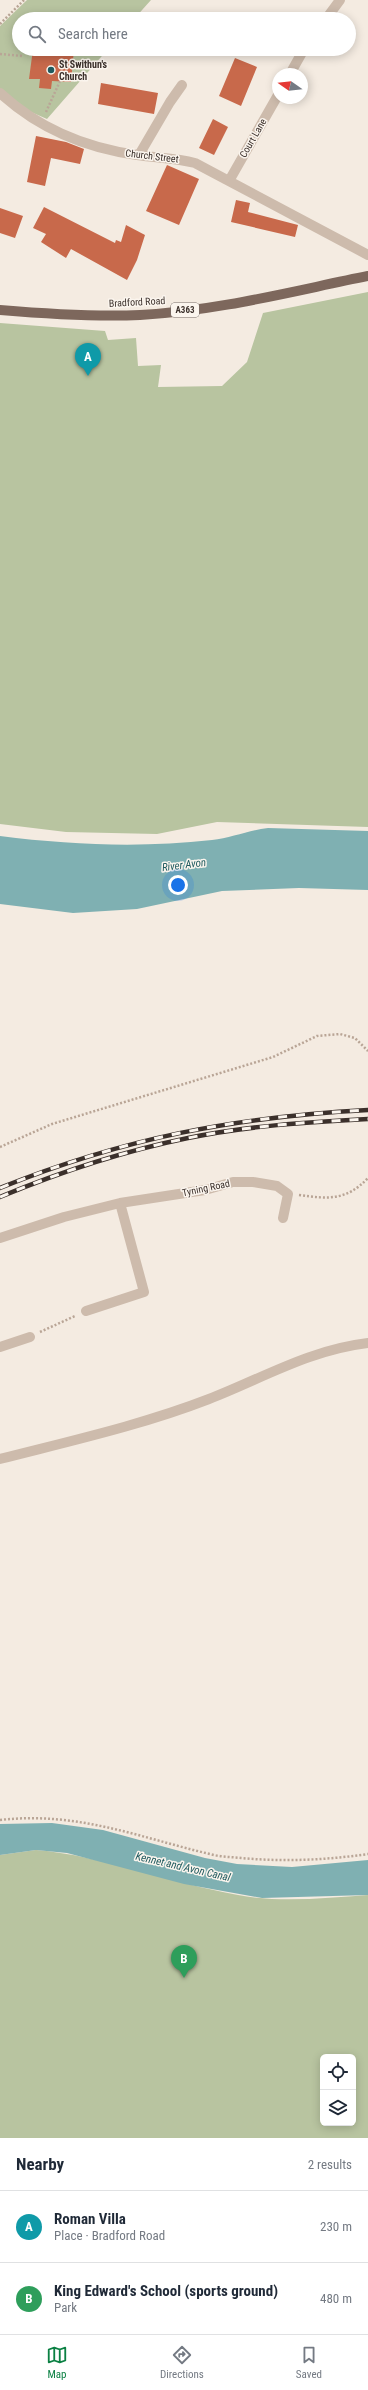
<!DOCTYPE html>
<html lang="en">
<head>
<meta charset="utf-8">
<style>
	:root { --surface:#fff; --page:#f2f2f3; --text:#1f2937; --muted:#747a83; --line:#e0e1e3; --accent:#0b8043 }
	body { margin:0; font-family:"Roboto Condensed",sans-serif; background:var(--page); color:var(--text) }
	.controls { position:absolute; right:12px; bottom:12px; display:grid; overflow:hidden; border-radius:6px; box-shadow:0 2px 10px #0003 }
	.controls button { width:36px; height:36px; display:grid; place-items:center; padding:0; border:0; border-bottom:1px solid var(--line); background:var(--surface); color:var(--text); font:20px sans-serif }
	.compass { position:absolute; left:272px; top:68px; width:36px; height:36px; border-radius:50%; background:var(--surface); box-shadow:0 2px 10px #0003; rotate:284deg }
	.you { position:absolute; left:178px; top:885px; width:14px; height:14px; margin:-10px; border:3px solid #fff; border-radius:50%; background:#1a73e8; box-shadow:0 0 0 6px #1a73e833 }
	.badge { display:grid; place-items:center; width:26px; height:26px; border-radius:50%; background:var(--accent); color:#fff; font-size:13px; font-weight:700 }
	.pin { position:absolute; translate:-50% -33px; filter:drop-shadow(0 1px 2px #0008) }
	.pin::after { content:''; position:absolute; top:21px; width:14px; height:12px; background:inherit; clip-path:polygon(0 0,100% 0,50% 100%) }
	.list { margin:0; padding:0; list-style:none }
	h2 { display:flex; justify-content:space-between; align-items:center; height:52px; margin:0; padding:0 16px; font-size:17px }
	h2 small { font-size:13px; font-weight:400; color:var(--muted) }
	.list li { display:grid; grid-template-columns:26px 1fr auto; gap:12px; align-items:center; box-sizing:border-box; height:72px; padding:0 16px; border-top:1px solid var(--line) }
	.list b { display:block; font-size:15px; white-space:nowrap }
	.list p { margin:0; font-size:13px; white-space:nowrap; color:var(--muted) }
	.list em { font-size:13px; font-style:normal; color:var(--muted) }
	.icon { flex:none; width:22px; height:22px; fill:none; stroke:currentColor; stroke-width:2; stroke-linecap:round; stroke-linejoin:round }
	.map { position:relative; flex:none; width:368px; height:2138px; overflow:hidden }
	.search { position:absolute; background:var(--surface); box-shadow:0 2px 10px #0003; left:12px; right:12px; top:12px; height:44px; display:flex; align-items:center; gap:10px; box-sizing:border-box; padding:0 14px; border-radius:22px; color:var(--muted); font-size:15px }
	.sheet { height:196px; background:var(--surface) }
	nav { display:flex; justify-content:space-around; align-items:center; box-sizing:border-box; height:56px; border-top:1px solid var(--line); background:var(--surface); font-size:11px; color:var(--muted) }
	nav a { display:grid; justify-items:center; gap:2px }
	nav .on { color:var(--accent) }
	.map>svg:first-child { display:block }
</style>
</head>
<body>
<div class="map">
<svg width="368" height="2138" viewBox="0 0 368 2138">
	<rect width="100%" height="100%" fill="#f4ebe1"/>
	<path fill="#b8c4a0" fill-rule="evenodd" d="M 27,0 L 151,0 L 134,19 L 19,19 L 19,49 L 108,49 L 47,119 L 31,112 L 0,90 L 0,26 Z
		M 368,292 L 368,827 L 217,822 L 157,834 L 66,832 L 0,824 L 0,323 L 105,331 L 108,340 L 136,338 L 138,366 L 161,365 L 158,387 L 222,386 L 247,362 L 263,313 Z
		M 36,1850 C 105,1856 170,1883 238,1895 C 280,1903 326,1898 368,1895 L 368,2138 L 0,2138 L 0,1855 ZM 323,2057 L 353,2057 L 353,2123 L 323,2123 Z"/>
	<path fill="#7fb0b2" d="M 268,828 L 368,831 L 368,890 L 299,888 L 222,891 L 137,909 L 73,913 L 0,904 L 0,836 C 71,845 141,848 212,840 C 231,838 249,830 268,828 Z
		M 52,1823 L 103,1830 L 205,1858 L 237,1864 L 292,1867 L 368,1860 L 368,1895 L 262,1898 L 184,1884 L 67,1853 L 36,1850 L 0,1855 L 0,1824 Z"/>
	<path fill="#c8694b" d="M 33,49 L 74,49 L 71,82 L 52,81 L 51,89 L 39,88 L 40,79 L 29,79 Z
		M 235,58 L 257,67 L 241,106 L 219,96 Z
		M 101,83 L 158,93 L 154,114 L 98,104 Z
		M 213,119 L 228,127 L 214,155 L 199,148 Z
		M 36,136 L 66,142 L 84,149 L 80,164 L 51,158 L 45,186 L 27,182 Z
		M 167,165 L 199,179 L 179,225 L 146,211 Z
		M 236,200 L 250,203 L 248,212 L 298,225 L 295,237 L 231,222 Z
		M 44,207 L 115,243 L 116,240 L 121,242 L 126,225 L 145,235 L 137,260 L 127,280 L 71,249 L 66,258 L 41,242 L 46,234 L 33,228 Z
		M 0,208 L 23,216 L 15,238 L 0,233 Z"/>
	<g fill="none" stroke-linecap="round" stroke-linejoin="round">
		<path stroke="#b9a596" stroke-width="2.5" stroke-dasharray="2 2" stroke-linecap="butt" d="M 0,24 L 24,0
			M 0,54 L 22,56
			M 46,112 L 60,81
			M 0,1147 L 52,1124 L 273,1057 L 317,1036 L 340,1034 L 355,1038 L 368,1051
			M 299,1195 C 328,1199 346,1201 368,1178
			M 40,1332 L 75,1316
			M 0,1820 C 79,1811 140,1838 214,1855 C 223,1857 232,1857 241,1858 C 284,1862 326,1860 368,1854"/>
		<path stroke="#cdbbac" stroke-width="10" d="M 326,19 L 340,0
			M 290,74 L 304,49
			M 0,93 C 38,128 86,148 137,155 C 157,158 176,158 195,163 L 368,255
			M 139,155 L 170,102 L 182,85
			M 229,181 L 278,95
			M 0,1238 L 64,1217 L 120,1203 L 205,1190 L 233,1182 L 253,1182 L 277,1186 L 288,1194 L 283,1218
			M 86,1311 L 144,1292 L 120,1203
			M 0,1347 L 30,1337
			M 0,1459 C 70,1441 142,1425 209,1399 C 263,1378 309,1350 368,1343"/>
		<path stroke="#7d675c" stroke-width="10" d="M 0,310 C 47,314 93,317 140,315 C 217,311 293,291 368,276"/>
		<g stroke="#3b302b" stroke-width="4.5">
			<path id="rail" d="M 0,1188 C 124,1138 235,1117 368,1110
				M 0,1197 C 60,1172 124,1151 188,1138 C 247,1126 307,1122 368,1119"/>
		</g>
		<use href="#rail" stroke="#fbf5ee" stroke-width="3" stroke-dasharray="9" stroke-linecap="butt"/>
	</g>
	<circle fill="#1f5a5e" stroke="#fbf5ee" stroke-width="1.5" cx="51" cy="70" r="4"/>
	<g text-anchor="middle" dominant-baseline="central" stroke-width="3" stroke-linejoin="round" paint-order="stroke">
		<rect fill="#fbf5ee" stroke="#756b66" stroke-width="1" x="171" y="303" width="28" height="14" rx="3"/>
		<g font-size="9" font-weight="bold" fill="#3b302b">
			<text x="185" y="310">A363</text>
		</g>
		<g font-size="10" font-weight="bold" fill="#3b302b" stroke="#fbf5ee" text-anchor="start">
			<text x="59" y="64">St Swithun's<tspan x="59" dy="12">Church</tspan></text>
		</g>
		<g font-size="10" fill="#3b302b" stroke="#fbf5ee">
			<text transform="translate(253 138) rotate(-60)">Court Lane</text>
			<text transform="translate(152 156) rotate(7)">Church Street</text>
			<text transform="translate(137 302) rotate(-3)">Bradford Road</text>
			<text transform="translate(206 1188) rotate(-12)">Tyning Road</text>
		</g>
		<g font-size="11" font-style="italic" fill="#1f5a5e" stroke="#fbf5ee">
			<text transform="translate(184 865) rotate(-7)">River Avon</text>
			<text transform="translate(183 1867) rotate(13)">Kennet and Avon Canal</text>
		</g>
	</g>
</svg>
<div class="controls">
<button><svg class="icon" aria-label="locate" viewBox="0 0 24 24"><circle cx="12" cy="12" r="6"/><path d="M12 2v4M12 18v4M2 12h4M18 12h4"/></svg></button>
<button><svg class="icon" aria-label="layers" viewBox="0 0 24 24"><path d="M12 4l9 5-9 5-9-5zM3 14l9 5 9-5"/></svg></button>
</div>
<svg class="compass" viewBox="-18 -18 36 36"><path d="M0-13l5 13h-10z" fill="#e53935"/><path d="M0 13l5-13h-10z" fill="#747a83"/></svg>
<div class="you"></div>
<div class="pin badge" style="left:88px;top:376px;background:#0f9aa8">A</div>
<div class="pin badge" style="left:184px;top:1978px;background:#2e9e5b">B</div>
<div class="search"><svg class="icon" aria-label="search" viewBox="0 0 24 24"><circle cx="10" cy="10" r="6"/><path d="M15 15l6 6"/></svg>Search here</div>
</div>
<section class="sheet">
<h2>Nearby<small>2 results</small></h2>
<ul class="list">
<li><span class="badge" style="background:#0f9aa8">A</span><div><b>Roman Villa</b><p>Place · Bradford Road</p></div><em>230 m</em></li>
<li><span class="badge" style="background:#2e9e5b">B</span><div><b>King Edward's School (sports ground)</b><p>Park</p></div><em>480 m</em></li>
</ul>
</section>
<nav>
<a class="on"><svg class="icon" aria-label="map" viewBox="0 0 24 24"><path d="M3 6l6-2 6 2 6-2v14l-6 2-6-2-6 2zM9 4v14M15 6v14"/></svg>Map</a>
<a><svg class="icon" aria-label="directions" viewBox="0 0 24 24"><path d="M12 3l9 9-9 9-9-9zM9 14v-3h6M13 9l2 2-2 2"/></svg>Directions</a>
<a><svg class="icon" aria-label="saved" viewBox="0 0 24 24"><path d="M7 4h10v16l-5-4-5 4z"/></svg>Saved</a>
</nav>
</body>
</html>
